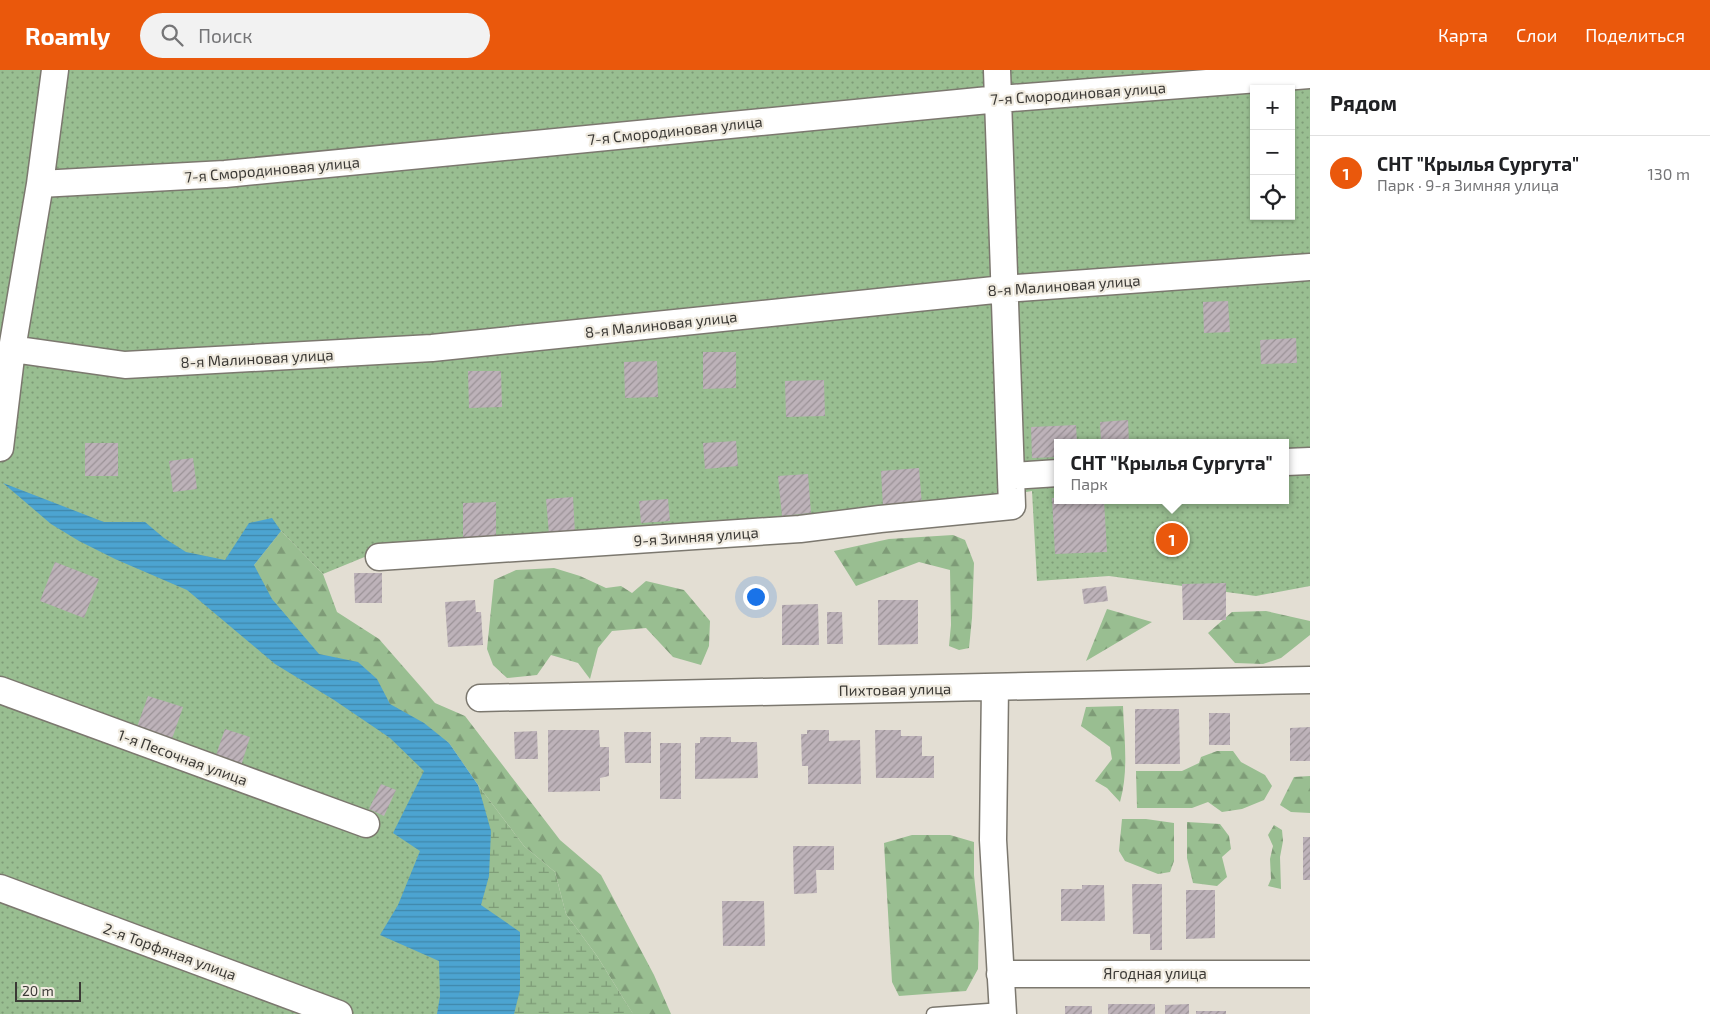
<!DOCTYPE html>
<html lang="ru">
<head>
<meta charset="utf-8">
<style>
	:root { --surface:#fff; --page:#f2f2f2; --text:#202124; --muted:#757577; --line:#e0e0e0; --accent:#ea580c }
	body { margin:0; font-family:"Exo 2",sans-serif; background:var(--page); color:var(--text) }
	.controls { position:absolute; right:15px; top:15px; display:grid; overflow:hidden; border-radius:0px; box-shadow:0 1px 4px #0004 }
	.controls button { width:45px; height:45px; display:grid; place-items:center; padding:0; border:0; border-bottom:1px solid var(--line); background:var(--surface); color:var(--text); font:25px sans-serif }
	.scale { position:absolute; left:15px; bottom:12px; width:66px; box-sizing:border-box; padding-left:5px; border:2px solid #3b3935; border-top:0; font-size:14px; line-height:18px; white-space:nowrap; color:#3b3935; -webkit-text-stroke:4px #f0ebe0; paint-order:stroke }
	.you { position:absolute; left:755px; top:526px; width:18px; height:18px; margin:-12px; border:4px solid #fff; border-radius:50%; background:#1a73e8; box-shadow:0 0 0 8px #1a73e833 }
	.badge { display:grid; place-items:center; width:32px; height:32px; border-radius:50%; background:var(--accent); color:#fff; font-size:16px; font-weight:700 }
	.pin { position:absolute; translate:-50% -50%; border:2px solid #fff; box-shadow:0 1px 5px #0006 }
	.popup { position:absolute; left:1054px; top:369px; width:235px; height:65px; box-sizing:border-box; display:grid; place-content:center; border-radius:0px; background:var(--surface); filter:drop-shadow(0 1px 4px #0005); font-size:16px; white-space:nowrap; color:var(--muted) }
	.popup b { font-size:19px; color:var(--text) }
	.popup::after { content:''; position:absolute; left:50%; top:100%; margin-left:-10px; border:10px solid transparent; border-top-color:var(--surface) }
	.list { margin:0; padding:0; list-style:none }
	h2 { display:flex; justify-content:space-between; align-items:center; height:65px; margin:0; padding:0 20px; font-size:21px }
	h2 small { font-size:16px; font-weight:400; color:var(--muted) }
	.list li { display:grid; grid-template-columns:32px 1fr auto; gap:15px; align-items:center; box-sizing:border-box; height:75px; padding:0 20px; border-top:1px solid var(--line) }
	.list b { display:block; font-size:19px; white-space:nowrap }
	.list p { margin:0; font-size:16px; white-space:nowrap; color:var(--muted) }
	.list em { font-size:16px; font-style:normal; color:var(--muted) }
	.icon { flex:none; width:28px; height:28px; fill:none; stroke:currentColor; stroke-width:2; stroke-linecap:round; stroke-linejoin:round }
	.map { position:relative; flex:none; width:1310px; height:944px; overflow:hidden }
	header { display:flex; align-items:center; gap:30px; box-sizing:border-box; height:70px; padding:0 25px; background:var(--accent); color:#fff }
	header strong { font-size:24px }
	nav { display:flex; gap:28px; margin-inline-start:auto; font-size:18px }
	.search { width:350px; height:45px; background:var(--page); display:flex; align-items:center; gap:12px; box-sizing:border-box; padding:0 18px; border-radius:28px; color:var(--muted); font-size:19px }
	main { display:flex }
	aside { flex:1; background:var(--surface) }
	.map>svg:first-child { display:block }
</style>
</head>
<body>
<header>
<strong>Roamly</strong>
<div class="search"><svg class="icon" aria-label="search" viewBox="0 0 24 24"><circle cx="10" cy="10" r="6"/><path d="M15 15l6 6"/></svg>Поиск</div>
<nav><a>Карта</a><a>Слои</a><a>Поделиться</a></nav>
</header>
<main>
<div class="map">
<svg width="1310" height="944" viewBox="0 0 1310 944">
	<defs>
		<pattern id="grass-dots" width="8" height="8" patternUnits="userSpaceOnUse" patternTransform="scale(1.25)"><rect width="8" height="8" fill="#99be91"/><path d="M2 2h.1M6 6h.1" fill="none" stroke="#7e9b77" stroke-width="1.8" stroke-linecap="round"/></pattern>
		<pattern id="forest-firs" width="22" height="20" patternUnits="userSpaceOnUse" patternTransform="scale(1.25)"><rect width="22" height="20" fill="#99be91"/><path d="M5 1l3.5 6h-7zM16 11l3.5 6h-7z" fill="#7e9b77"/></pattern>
		<pattern id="wetland-marsh" width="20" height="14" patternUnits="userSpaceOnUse" patternTransform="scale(1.25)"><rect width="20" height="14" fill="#99be91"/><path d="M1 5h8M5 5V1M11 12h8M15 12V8" fill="none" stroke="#7e9b77"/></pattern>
		<pattern id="water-rules" width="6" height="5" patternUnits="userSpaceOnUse" patternTransform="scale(1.25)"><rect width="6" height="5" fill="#4ca4d1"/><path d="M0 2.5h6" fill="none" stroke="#4087aa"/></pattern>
		<pattern id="building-hatch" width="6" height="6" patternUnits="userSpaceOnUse" patternTransform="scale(1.25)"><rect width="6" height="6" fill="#bdb2b9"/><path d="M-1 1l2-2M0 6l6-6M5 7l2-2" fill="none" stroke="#9b9297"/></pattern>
	</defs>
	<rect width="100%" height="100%" fill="#e3ded3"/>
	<path fill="url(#grass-dots)" fill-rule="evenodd" d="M 0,0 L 1310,0 L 1310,516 L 1256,526 L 1109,506 L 1037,511 L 1032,421 L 984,429 L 651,459 L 389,477 L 323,504 L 281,461 L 254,495 L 449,673 L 633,944 L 0,944 ZM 1254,19 L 1291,19 L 1291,146 L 1254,146 ZM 1058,373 L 1286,373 L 1286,430 L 1058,430 Z"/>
	<path fill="url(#forest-firs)" d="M 281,461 L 323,504 L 337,542 L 379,569 L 435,633 L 465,646 L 560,770 L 601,805 L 654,905 L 671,944 L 633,944 L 597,886 L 566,844 L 555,802 L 524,776 L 478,715 L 449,673 L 424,653 L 390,634 L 377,609 L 358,592 L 319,584 L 272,529 L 254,495 Z
		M 953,465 L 965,470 L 974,493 L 972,548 L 969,578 L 959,580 L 949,576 L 951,555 L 950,500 L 919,492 L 856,516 L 834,481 L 889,469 Z
		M 554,498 L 580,506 L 606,518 L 621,516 L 632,523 L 646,511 L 684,520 L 710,551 L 709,576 L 701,595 L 673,587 L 646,558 L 612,561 L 598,578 L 590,609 L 578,593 L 551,585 L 537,605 L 507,608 L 493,595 L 487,579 L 494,510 L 516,500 Z
		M 1107,539 L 1152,552 L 1086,591 Z
		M 1266,541 L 1310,551 L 1310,565 L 1281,588 L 1263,594 L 1235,593 L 1208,563 L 1232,542 Z
		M 1123,636 C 1124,668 1129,700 1120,732 L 1107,718 L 1095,711 L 1112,689 L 1110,677 L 1081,656 L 1086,637 Z
		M 1217,681 L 1233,681 L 1241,692 L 1265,705 L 1272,716 L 1264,730 L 1242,739 L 1222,742 L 1208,732 L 1192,738 L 1137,738 L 1136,701 L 1182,701 L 1199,693 L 1201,687 Z
		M 1310,706 L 1310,743 L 1291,742 L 1280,735 L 1294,707 Z
		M 1122,749 L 1146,749 L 1174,753 L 1174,791 L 1170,802 L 1158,804 L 1125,791 L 1119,781 Z
		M 1187,752 L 1220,754 L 1229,766 L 1231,779 L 1222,787 L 1227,807 L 1217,816 L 1193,813 L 1187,788 Z
		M 1274,755 L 1282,760 L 1283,771 L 1280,787 L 1281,819 L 1268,816 L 1271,809 L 1270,789 L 1273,776 L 1268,765 Z
		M 912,765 L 950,765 L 974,772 L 974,805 L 979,853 L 978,899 L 966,921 L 899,926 L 892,912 L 884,773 Z"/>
	<path fill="url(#wetland-marsh)" d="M 478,715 L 524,776 L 555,802 L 566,844 L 597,886 L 633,944 L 514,944 L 520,920 L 481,836 L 489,806 L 491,761 Z"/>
	<path fill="url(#water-rules)" d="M 3,413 L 104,452 L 145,452 L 164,468 L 186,482 L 225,490 L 249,453 L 272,448 L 281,461 L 254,495 L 272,529 L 319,584 L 358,592 L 377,609 L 390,634 L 424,653 L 449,673 L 478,715 L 491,761 L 489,806 L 481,835 L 520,862 L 520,920 L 514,944 L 437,944 L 440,926 L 439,891 L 380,865 L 398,835 L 420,781 L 393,763 L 424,701 L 390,668 L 334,630 L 275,594 L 187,520 L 115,489 L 79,471 L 51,454 Z"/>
	<path fill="url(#building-hatch)" d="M 1228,231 L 1230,262 L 1204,263 L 1203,232 Z
		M 1296,268 L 1297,293 L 1261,294 L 1260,270 Z
		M 703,282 L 736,282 L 736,318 L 703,319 Z
		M 657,291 L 658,327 L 625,328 L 624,292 Z
		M 468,301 L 501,301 L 502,337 L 469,338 Z
		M 824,310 L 825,346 L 786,347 L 785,311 Z
		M 1128,350 L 1129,373 L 1101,373 L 1100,352 Z
		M 1076,355 L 1077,373 L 1058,373 L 1058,387 L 1032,388 L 1031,357 Z
		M 736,371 L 738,396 L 705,399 L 703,373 Z
		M 85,373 L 118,373 L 118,406 L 85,406 Z
		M 193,388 L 197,419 L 173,422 L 169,391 Z
		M 919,398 L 922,435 L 883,437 L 881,401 Z
		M 808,404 L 811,443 L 782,446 L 778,406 Z
		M 573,427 L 575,463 L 549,464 L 546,429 Z
		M 1052,428 L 1058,428 L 1058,430 L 1104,430 L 1107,482 L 1055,484 Z
		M 668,429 L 670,451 L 641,453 L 639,431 Z
		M 496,432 L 496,469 L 463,469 L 463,433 Z
		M 55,492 L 99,509 L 84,548 L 40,531 Z
		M 354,503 L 382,503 L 382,533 L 355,533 Z
		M 1226,513 L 1226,550 L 1183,550 L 1182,514 Z
		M 1106,516 L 1108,531 L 1084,534 L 1082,519 Z
		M 475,530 L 476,542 L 481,542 L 483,575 L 448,577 L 445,532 Z
		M 878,530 L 918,530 L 918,574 L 878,575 Z
		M 818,534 L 819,575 L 782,575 L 782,535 Z
		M 827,542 L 842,542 L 843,574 L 827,574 Z
		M 148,626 L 183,637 L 172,669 L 137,657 Z
		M 1135,639 L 1179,639 L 1180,694 L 1135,694 Z
		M 1209,643 L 1230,643 L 1230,675 L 1209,675 Z
		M 1310,657 L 1310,691 L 1290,691 L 1290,658 Z
		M 225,659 L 250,667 L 241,696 L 215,688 Z
		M 548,660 L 599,660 L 600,677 L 609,677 L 609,706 L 600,708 L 600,721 L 548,722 Z
		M 807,660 L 829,660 L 829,671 L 860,670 L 861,714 L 808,714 L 808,696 L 802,696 L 801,664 L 807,664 Z
		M 875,660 L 901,660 L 901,666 L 922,666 L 922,686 L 934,686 L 934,708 L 876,708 Z
		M 537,661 L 538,689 L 515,689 L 514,662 Z
		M 624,662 L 651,662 L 651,693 L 625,693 Z
		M 700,667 L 731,667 L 731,672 L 757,672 L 758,708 L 695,709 L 695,673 L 700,673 Z
		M 660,673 L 681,673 L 681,729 L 660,729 Z
		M 381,714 L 396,720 L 384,746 L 369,739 Z
		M 1303,767 L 1310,767 L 1310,810 L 1303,810 Z
		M 793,776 L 834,776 L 834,800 L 816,800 L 817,823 L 794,824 Z
		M 1132,814 L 1162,814 L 1162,880 L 1150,880 L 1150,864 L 1133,864 Z
		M 1082,815 L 1104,815 L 1105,851 L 1061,851 L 1061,819 L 1082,819 Z
		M 1186,820 L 1215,820 L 1215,868 L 1186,869 Z
		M 722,831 L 764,831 L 765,876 L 723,876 Z
		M 1108,934 L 1155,934 L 1155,944 L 1108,944 Z
		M 1189,934 L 1189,944 L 1165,944 L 1165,935 Z
		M 1065,936 L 1092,936 L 1092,944 L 1065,944 Z
		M 1196,941 L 1226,941 L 1226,944 L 1196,944 Z"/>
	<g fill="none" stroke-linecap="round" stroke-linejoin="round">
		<g stroke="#7c786f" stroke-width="15">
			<path id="lane" d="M 933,944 L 1002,939"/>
		</g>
		<g stroke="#7c786f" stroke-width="29">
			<path id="street" d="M 40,114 L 225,104 L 999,29 L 1310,5
				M 12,279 L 125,295 L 432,278 L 1004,219 L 1310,197
				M 0,378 L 12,279 L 40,114 L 55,0
				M 1286,392 L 1310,391
				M 1011,406 L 1058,403
				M 379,487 L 800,459 L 880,449 L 1012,436 L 997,0
				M 995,617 L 993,770 L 1003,944
				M 0,620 L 366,754
				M 480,628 L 1310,610
				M 0,818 L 339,944
				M 1000,904 L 1310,904"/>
		</g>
		<use href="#lane" stroke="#fff" stroke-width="12"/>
		<use href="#street" stroke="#fff" stroke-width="26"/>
	</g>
	<g text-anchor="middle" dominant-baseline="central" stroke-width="4.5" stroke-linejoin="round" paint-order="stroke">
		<g font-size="15" fill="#3b3935" stroke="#f0ebe0">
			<text transform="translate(1078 23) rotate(-4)">7-я Смородиновая улица</text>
			<text transform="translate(675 60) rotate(-6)">7-я Смородиновая улица</text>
			<text transform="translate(272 99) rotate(-5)">7-я Смородиновая улица</text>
			<text transform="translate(1064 215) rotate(-4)">8-я Малиновая улица</text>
			<text transform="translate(661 254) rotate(-6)">8-я Малиновая улица</text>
			<text transform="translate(257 288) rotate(-3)">8-я Малиновая улица</text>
			<text transform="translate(696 466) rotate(-4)">9-я Зимняя улица</text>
			<text transform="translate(895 619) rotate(-1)">Пихтовая улица</text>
			<text transform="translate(183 687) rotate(20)">1-я Песочная улица</text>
			<text transform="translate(170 881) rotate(20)">2-я Торфяная улица</text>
			<text x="1155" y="903">Ягодная улица</text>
		</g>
	</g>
</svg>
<div class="controls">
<button>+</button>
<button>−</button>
<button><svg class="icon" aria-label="locate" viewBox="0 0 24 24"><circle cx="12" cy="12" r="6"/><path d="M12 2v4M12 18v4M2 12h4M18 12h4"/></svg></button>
</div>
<div class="scale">20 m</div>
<div class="you"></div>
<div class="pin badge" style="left:1172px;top:469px">1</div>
<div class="popup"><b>CНТ &quot;Крылья Сургута&quot;</b>Парк</div>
</div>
<aside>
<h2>Рядом<small></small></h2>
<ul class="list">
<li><span class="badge">1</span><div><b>CНТ &quot;Крылья Сургута&quot;</b><p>Парк · 9-я Зимняя улица</p></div><em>130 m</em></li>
</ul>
</aside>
</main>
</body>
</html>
